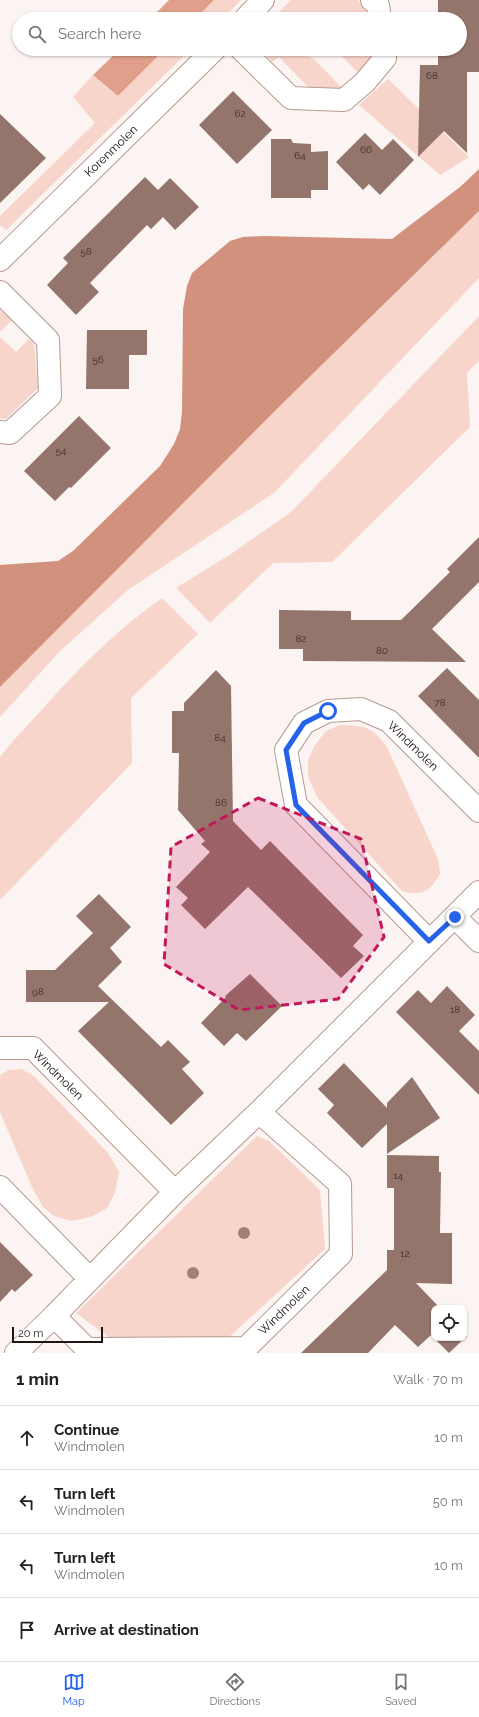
<!DOCTYPE html>
<html lang="en">
<head>
<meta charset="utf-8">
<style>
	:root { --surface:#fff; --page:#f2f2f2; --text:#202124; --muted:#757577; --line:#e0e0e0; --accent:#2563eb }
	body { margin:0; font-family:Raleway,sans-serif; background:var(--page); color:var(--text) }
	.controls { position:absolute; right:12px; bottom:12px; display:grid; overflow:hidden; border-radius:8px; box-shadow:0 1px 3px #0004 }
	.controls button { width:36px; height:36px; display:grid; place-items:center; padding:0; border:0; border-bottom:1px solid var(--line); background:var(--surface); color:var(--text); font:20px sans-serif }
	.scale { position:absolute; left:12px; bottom:10px; width:91px; box-sizing:border-box; padding-left:4px; border:2px solid #201511; border-top:0; font-size:11px; line-height:14px; white-space:nowrap; color:#201511; -webkit-text-stroke:3px #fff; paint-order:stroke }
	.stop { position:absolute; width:12px; height:12px; margin:-9px; border:3px solid #2563eb; border-radius:50%; background:#fff }
	.stop.end { background:#2563eb; border-color:#fff; box-shadow:0 1px 4px #0008 }
	.list { margin:0; padding:0; list-style:none }
	h2 { display:flex; justify-content:space-between; align-items:center; height:52px; margin:0; padding:0 16px; font-size:17px }
	h2 small { font-size:13px; font-weight:400; color:var(--muted) }
	.list li { display:grid; grid-template-columns:26px 1fr auto; gap:12px; align-items:center; box-sizing:border-box; height:64px; padding:0 16px; border-top:1px solid var(--line) }
	.list b { display:block; font-size:15px; white-space:nowrap }
	.list p { margin:0; font-size:13px; white-space:nowrap; color:var(--muted) }
	.list em { font-size:13px; font-style:normal; color:var(--muted) }
	.icon { flex:none; width:22px; height:22px; fill:none; stroke:currentColor; stroke-width:2; stroke-linecap:round; stroke-linejoin:round }
	.map { position:relative; flex:none; width:479px; height:1353px; overflow:hidden }
	.search { position:absolute; background:var(--surface); box-shadow:0 1px 3px #0004; left:12px; right:12px; top:12px; height:44px; display:flex; align-items:center; gap:10px; box-sizing:border-box; padding:0 14px; border-radius:22px; color:var(--muted); font-size:15px }
	.sheet { height:308px; background:var(--surface) }
	nav { display:flex; justify-content:space-around; align-items:center; box-sizing:border-box; height:56px; border-top:1px solid var(--line); background:var(--surface); font-size:11px; color:var(--muted) }
	nav a { display:grid; justify-items:center; gap:2px }
	nav .on { color:var(--accent) }
	.map>svg:first-child { display:block }
</style>
</head>
<body>
<div class="map">
<svg width="479" height="1353" viewBox="0 0 479 1353">
	<rect width="100%" height="100%" fill="#fbf4f2"/>
	<path fill="#f8d5ca" d="M 214,0 L 241,0 L 222,19 L 195,19 Z
		M 291,0 L 358,0 L 373,15 L 374,19 L 332,19 L 322,16 L 315,16 L 309,19 L 272,19 Z
		M 165,49 L 191,49 L 6,230 L 0,225 L 0,216 L 95,123 L 73,97 L 93,75 L 118,96 Z
		M 260,49 L 302,49 L 308,56 L 314,59 L 341,87 L 340,90 L 308,87 L 279,57 L 272,62 Z
		M 340,49 L 374,49 L 374,57 L 358,73 L 338,52 Z
		M 388,79 L 469,157 L 440,175 L 359,105 Z
		M 479,211 L 479,278 L 274,493 L 128,590 L 60,651 L 0,717 L 0,687 L 288,398 Z
		M 0,310 L 12,320 L 0,332 Z
		M 479,316 L 479,361 L 467,373 L 470,427 L 332,562 L 273,563 L 210,623 L 176,588 L 231,554 L 291,512 Z
		M 0,337 L 16,352 L 29,339 L 34,344 L 38,388 L 6,419 L 0,418 Z
		M 162,598 L 198,634 L 131,698 L 132,763 L 0,900 L 0,757 C 12,741 26,727 39,713 C 76,671 116,630 162,598 Z
		M 340,725 C 366,726 371,726 387,747 L 438,859 L 440,874 C 430,891 422,897 402,891 L 317,797 L 308,777 L 308,760 L 315,745 L 326,731 Z
		M 21,1069 L 34,1076 L 108,1153 L 119,1172 L 115,1193 L 107,1208 L 91,1217 L 71,1221 L 54,1216 L 43,1207 L 32,1187 L 0,1112 L 0,1075 L 9,1070 Z
		M 257,1136 L 269,1141 L 320,1190 L 325,1249 L 226,1340 L 111,1339 L 76,1313 Z"/>
	<path fill="#e09f8a" d="M 169,0 L 214,0 L 195,19 L 150,19 Z
		M 120,49 L 165,49 L 118,96 L 93,75 Z"/>
	<path fill="#d1917d" d="M 479,169 L 479,211 L 288,398 L 0,687 L 0,565 L 58,561 L 73,551 L 160,466 L 174,444 L 180,429 L 182,412 L 183,309 L 187,286 L 192,273 L 230,241 L 243,237 L 263,236 L 392,239 L 460,187 Z"/>
	<path fill="#93756c" d="M 438,0 L 479,0 L 479,72 L 467,72 L 467,153 L 444,131 L 418,157 L 420,65 L 438,65 L 438,49 L 460,49 L 460,19 L 438,19 Z
		M 233,91 L 272,130 L 237,164 L 199,125 Z
		M 0,114 L 46,158 L 0,203 Z
		M 365,133 L 382,150 L 393,139 L 414,160 L 380,195 L 369,184 L 363,190 L 336,162 Z
		M 271,139 L 291,139 L 293,143 L 311,144 L 311,152 L 328,151 L 328,190 L 311,190 L 311,198 L 271,198 Z
		M 145,177 L 158,190 L 170,178 L 199,207 L 175,230 L 163,217 L 151,229 L 147,225 L 90,283 L 99,292 L 76,315 L 47,285 L 68,263 L 63,258 Z
		M 87,330 L 147,330 L 147,355 L 129,355 L 129,389 L 86,389 Z
		M 79,416 L 111,448 L 71,488 L 69,487 L 55,501 L 24,471 Z
		M 479,537 L 479,582 L 432,629 L 466,662 L 303,661 L 303,649 L 279,649 L 279,610 L 351,611 L 351,620 L 401,620 L 450,572 L 447,569 Z
		M 447,668 L 479,700 L 479,758 L 418,696 Z
		M 216,670 L 231,686 L 233,821 L 261,850 L 270,841 L 363,935 L 353,946 L 364,956 L 341,978 L 248,887 L 205,929 L 181,905 L 188,898 L 176,887 L 210,852 L 201,844 L 205,841 L 178,810 L 179,753 L 172,753 L 172,711 L 184,711 L 184,703 Z
		M 99,894 L 131,927 L 110,948 L 122,962 L 98,986 L 161,1047 L 168,1040 L 190,1062 L 182,1069 L 204,1093 L 171,1125 L 78,1031 L 109,1002 L 26,1002 L 26,970 L 55,970 L 93,933 L 76,916 Z
		M 250,974 L 282,1006 L 246,1041 L 237,1033 L 224,1046 L 201,1023 L 226,997 L 225,996 Z
		M 447,986 L 475,1015 L 459,1031 L 479,1051 L 479,1095 L 396,1012 L 418,990 L 431,1003 Z
		M 344,1063 L 387,1108 L 387,1103 L 412,1077 L 440,1118 L 387,1154 L 387,1124 L 362,1148 L 327,1113 L 334,1105 L 318,1089 Z
		M 387,1155 L 439,1156 L 439,1172 L 441,1172 L 440,1233 L 452,1233 L 452,1284 L 416,1283 L 440,1308 L 434,1308 L 434,1338 L 431,1335 L 418,1347 L 395,1325 L 368,1353 L 301,1353 L 387,1270 L 387,1250 L 394,1250 L 394,1188 L 387,1188 Z
		M 0,1242 L 33,1275 L 15,1292 L 12,1289 L 0,1302 Z
		M 464,1333 L 467,1336 L 449,1353 L 434,1338 L 464,1338 Z"/>
	<g fill="none" stroke-linecap="round" stroke-linejoin="round">
		<g stroke="#b89990" stroke-width="24">
			<path id="minor" d="M 372,0 L 378,5 L 380,19
				M 245,19 L 263,0
				M 241,49 L 291,98 L 344,100 L 365,82 L 385,58 L 384,49
				M 0,260 L 215,49
				M 0,292 L 48,340 L 50,396 L 10,433 L 0,432
				M 455,917 L 479,941
				M 429,941 L 296,805 L 286,750 L 304,723 L 328,711 L 361,709 L 389,721 L 479,811
				M 0,1048 L 33,1048 L 175,1192
				M 0,1187 L 90,1279
				M 54,1316 L 87,1349 L 246,1348 L 341,1254 L 340,1184 L 259,1112
				M 16,1353 L 54,1316 L 175,1192 L 259,1112 L 479,892"/>
		</g>
		<use href="#minor" stroke="#fff" stroke-width="22"/>
	</g>
	<g fill="#a37f74">
		<circle cx="244" cy="1233" r="6"/>
		<circle cx="193" cy="1273" r="6"/>
	</g>
	<g fill="none" stroke-linecap="round" stroke-linejoin="round">
		<path stroke="#2563eb" stroke-width="5" d="M 328,711 L 304,723 L 286,750 L 296,805 L 429,941 L 455,917"/>
	</g>
	<path fill="#c2185b" fill-opacity="0.2" stroke="#c2185b" stroke-width="3" stroke-dasharray="8 5" stroke-linejoin="round" d="M 258,798 L 361,839 L 384,937 L 338,999 L 239,1010 L 164,964 L 171,847 Z"/>
	<g text-anchor="middle" dominant-baseline="central" stroke-width="3" stroke-linejoin="round" paint-order="stroke">
		<g font-size="10" fill="#3d2d28">
			<text x="432" y="75">68</text>
			<text x="240" y="113">62</text>
			<text x="366" y="149">66</text>
			<text x="300" y="155">64</text>
			<text x="86" y="251">58</text>
			<text x="98" y="359">56</text>
			<text x="61" y="450">54</text>
			<text x="301" y="638">82</text>
			<text x="382" y="650">80</text>
			<text x="440" y="702">78</text>
			<text x="220" y="737">84</text>
			<text x="221" y="802">86</text>
			<text x="38" y="991">98</text>
			<text x="455" y="1009">18</text>
			<text x="398" y="1175">14</text>
			<text x="405" y="1253">12</text>
		</g>
		<g font-size="12" fill="#201511" stroke="#fff">
			<text transform="translate(111 151) rotate(-44)">Korenmolen</text>
			<text transform="translate(413 746) rotate(44)">Windmolen</text>
			<text transform="translate(58 1075) rotate(44)">Windmolen</text>
			<text transform="translate(284 1310) rotate(-44)">Windmolen</text>
		</g>
	</g>
</svg>
<div class="controls">
<button><svg class="icon" aria-label="locate" viewBox="0 0 24 24"><circle cx="12" cy="12" r="6"/><path d="M12 2v4M12 18v4M2 12h4M18 12h4"/></svg></button>
</div>
<div class="scale">20 m</div>
<div class="stop" style="left:328px;top:711px"></div>
<div class="stop end" style="left:455px;top:917px"></div>
<div class="search"><svg class="icon" aria-label="search" viewBox="0 0 24 24"><circle cx="10" cy="10" r="6"/><path d="M15 15l6 6"/></svg>Search here</div>
</div>
<section class="sheet">
<h2>1 min<small>Walk · 70 m</small></h2>
<ul class="list">
<li><svg class="icon" aria-label="ahead" viewBox="0 0 24 24"><path d="M12 20V5M6 11l6-6 6 6"/></svg><div><b>Continue</b><p>Windmolen</p></div><em>10 m</em></li>
<li><svg class="icon" aria-label="left" viewBox="0 0 24 24"><path d="M17 20v-9H6M10 6l-5 5 5 5"/></svg><div><b>Turn left</b><p>Windmolen</p></div><em>50 m</em></li>
<li><svg class="icon" aria-label="left" viewBox="0 0 24 24"><path d="M17 20v-9H6M10 6l-5 5 5 5"/></svg><div><b>Turn left</b><p>Windmolen</p></div><em>10 m</em></li>
<li><svg class="icon" aria-label="arrive" viewBox="0 0 24 24"><path d="M6 21V4h12l-3 4 3 4H6"/></svg><div><b>Arrive at destination</b></div></li>
</ul>
</section>
<nav>
<a class="on"><svg class="icon" aria-label="map" viewBox="0 0 24 24"><path d="M3 6l6-2 6 2 6-2v14l-6 2-6-2-6 2zM9 4v14M15 6v14"/></svg>Map</a>
<a><svg class="icon" aria-label="directions" viewBox="0 0 24 24"><path d="M12 3l9 9-9 9-9-9zM9 14v-3h6M13 9l2 2-2 2"/></svg>Directions</a>
<a><svg class="icon" aria-label="saved" viewBox="0 0 24 24"><path d="M7 4h10v16l-5-4-5 4z"/></svg>Saved</a>
</nav>
</body>
</html>
